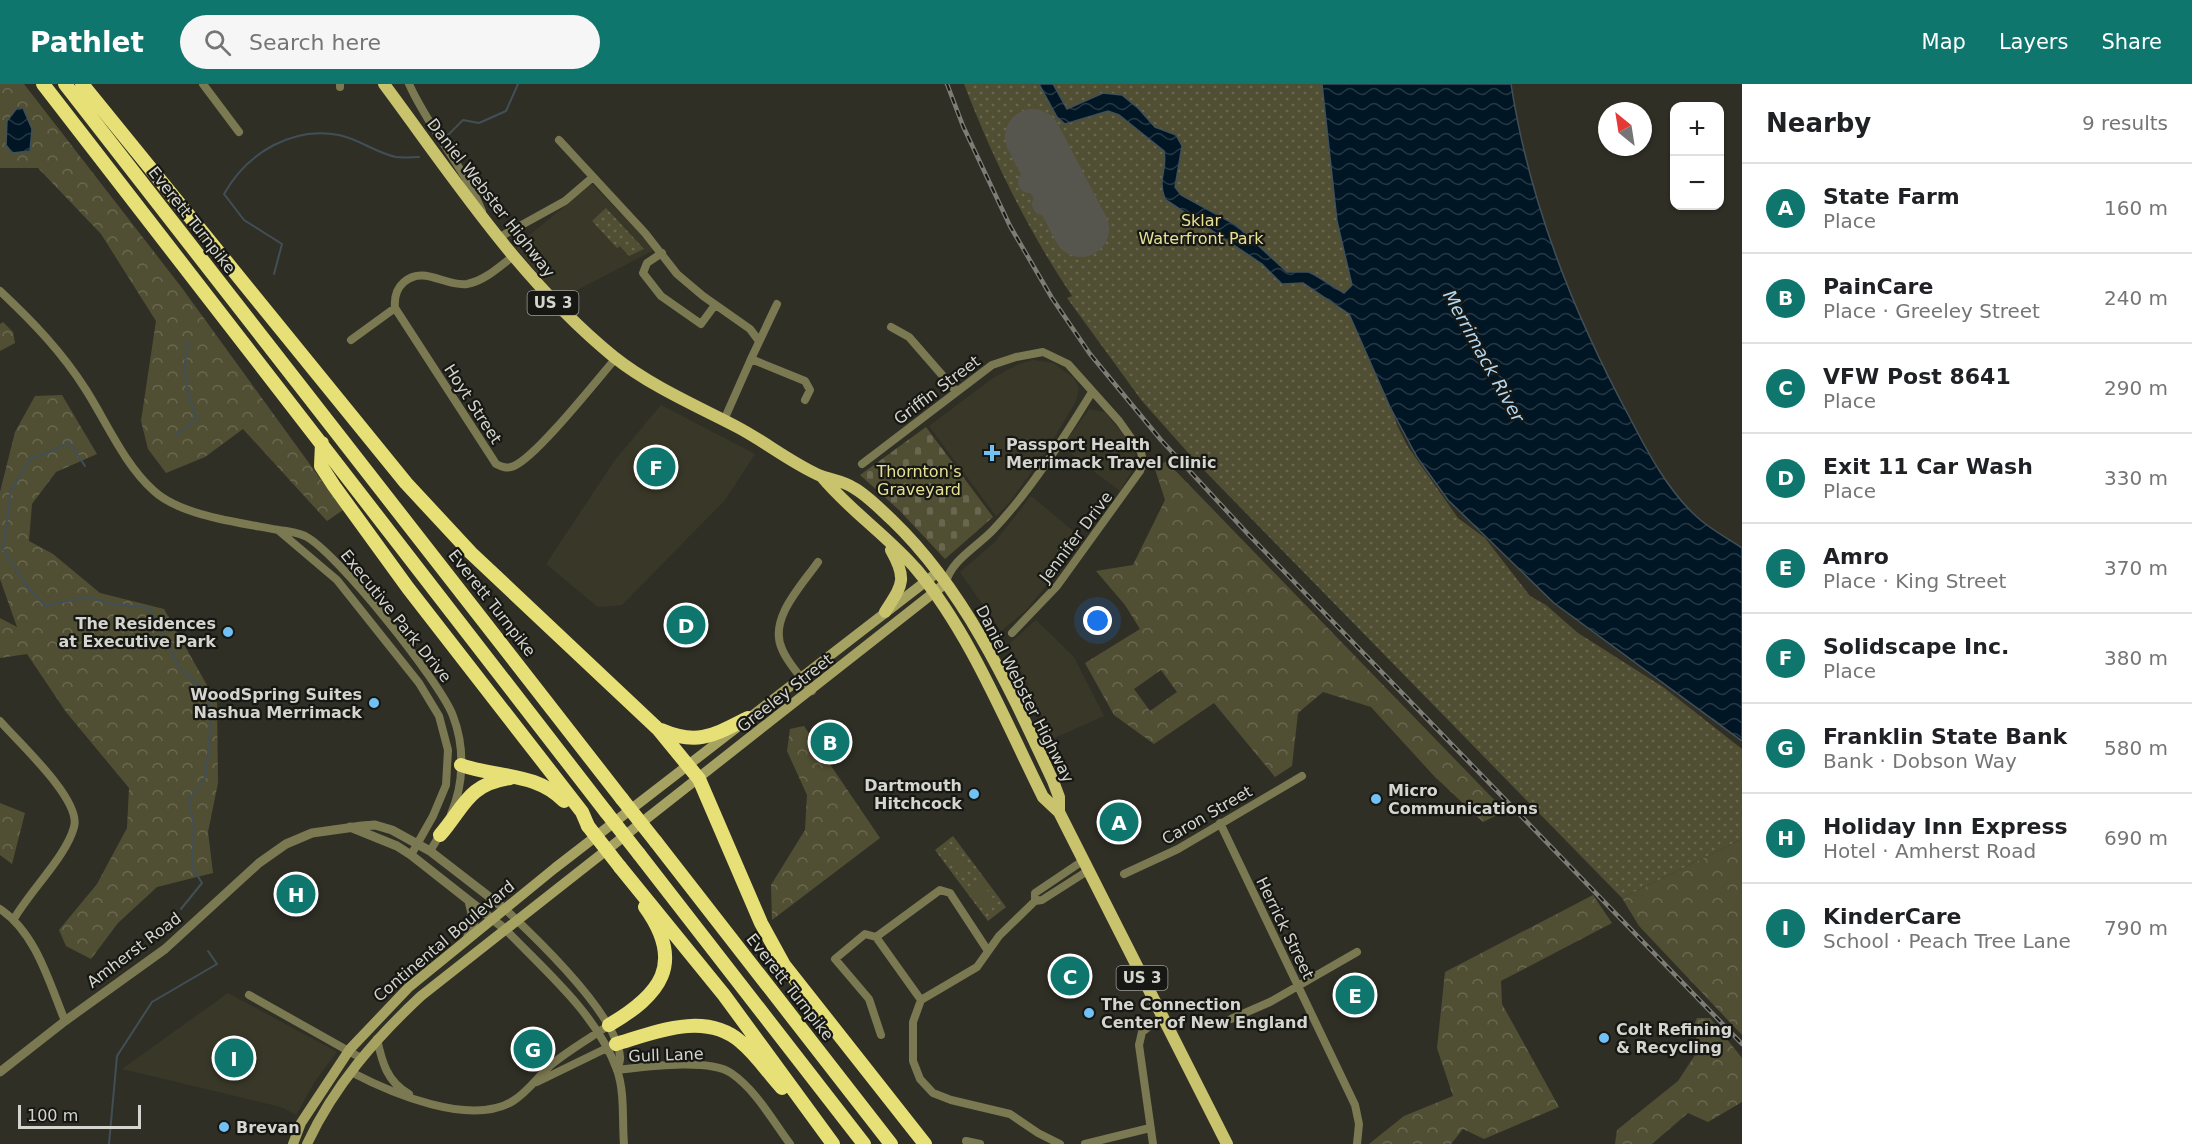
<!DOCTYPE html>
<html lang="en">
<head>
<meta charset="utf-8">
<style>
	:root { --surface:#fff; --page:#f6f6f6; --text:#202124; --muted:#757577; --line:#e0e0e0; --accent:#0f766e }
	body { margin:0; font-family:"DejaVu Sans",sans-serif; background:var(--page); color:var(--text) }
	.controls { position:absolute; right:18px; top:18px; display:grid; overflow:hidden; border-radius:12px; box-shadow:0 2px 4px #0004 }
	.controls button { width:54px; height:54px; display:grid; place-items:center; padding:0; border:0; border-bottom:2px solid var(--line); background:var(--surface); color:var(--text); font:30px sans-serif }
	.compass { position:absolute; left:1598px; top:18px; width:54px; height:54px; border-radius:50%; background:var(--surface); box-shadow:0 2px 4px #0004; rotate:330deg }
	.scale { position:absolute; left:18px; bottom:15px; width:123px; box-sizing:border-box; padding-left:6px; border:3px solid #d5d5cf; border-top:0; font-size:16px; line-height:21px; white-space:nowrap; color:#d5d5cf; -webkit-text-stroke:4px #171713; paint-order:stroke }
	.you { position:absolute; left:1098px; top:537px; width:21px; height:21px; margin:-15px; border:4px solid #fff; border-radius:50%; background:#1a73e8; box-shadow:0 0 0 9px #1a73e833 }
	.badge { display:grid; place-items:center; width:39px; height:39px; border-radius:50%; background:var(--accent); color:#fff; font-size:20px; font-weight:700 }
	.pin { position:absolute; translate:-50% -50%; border:3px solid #fff; box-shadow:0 2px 6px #0006 }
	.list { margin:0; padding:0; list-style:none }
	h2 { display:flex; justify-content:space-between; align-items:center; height:78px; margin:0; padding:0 24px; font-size:26px }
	h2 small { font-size:20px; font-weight:400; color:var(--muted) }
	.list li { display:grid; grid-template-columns:39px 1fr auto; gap:18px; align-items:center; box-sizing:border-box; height:90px; padding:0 24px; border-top:2px solid var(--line) }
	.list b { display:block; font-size:22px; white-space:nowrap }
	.list p { margin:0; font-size:20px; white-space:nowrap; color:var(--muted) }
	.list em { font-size:20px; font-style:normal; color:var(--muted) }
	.icon { flex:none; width:33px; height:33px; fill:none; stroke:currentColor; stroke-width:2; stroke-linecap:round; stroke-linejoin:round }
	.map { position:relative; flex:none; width:1742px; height:1060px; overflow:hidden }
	header { display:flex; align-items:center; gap:36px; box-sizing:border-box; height:84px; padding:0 30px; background:var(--accent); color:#fff }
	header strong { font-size:28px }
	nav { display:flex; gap:33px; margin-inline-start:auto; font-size:21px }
	.search { width:420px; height:54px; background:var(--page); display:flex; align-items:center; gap:15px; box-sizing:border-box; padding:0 21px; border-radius:33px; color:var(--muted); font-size:22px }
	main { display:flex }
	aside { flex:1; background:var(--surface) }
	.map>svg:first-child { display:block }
</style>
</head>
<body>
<header>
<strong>Pathlet</strong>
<div class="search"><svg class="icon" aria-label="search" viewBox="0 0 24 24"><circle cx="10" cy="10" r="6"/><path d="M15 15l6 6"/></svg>Search here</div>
<nav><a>Map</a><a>Layers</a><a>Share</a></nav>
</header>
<main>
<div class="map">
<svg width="1742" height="1060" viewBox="0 0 1742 1060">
	<defs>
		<pattern id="forest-crowns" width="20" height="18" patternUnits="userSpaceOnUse" patternTransform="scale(1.5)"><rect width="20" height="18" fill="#514f33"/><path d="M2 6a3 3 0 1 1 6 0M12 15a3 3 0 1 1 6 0" fill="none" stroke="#696750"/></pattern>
		<pattern id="cemetery-stones" width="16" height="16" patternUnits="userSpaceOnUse" patternTransform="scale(1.5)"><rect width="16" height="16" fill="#514f33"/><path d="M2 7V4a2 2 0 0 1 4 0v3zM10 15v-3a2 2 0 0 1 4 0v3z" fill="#696750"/></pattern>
		<pattern id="park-dots" width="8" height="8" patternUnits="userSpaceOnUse" patternTransform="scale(1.5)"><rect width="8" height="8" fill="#514f33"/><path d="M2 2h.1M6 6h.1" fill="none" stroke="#696750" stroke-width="1.8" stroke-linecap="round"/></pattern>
		<pattern id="water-waves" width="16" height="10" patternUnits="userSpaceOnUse" patternTransform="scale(1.5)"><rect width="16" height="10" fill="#011624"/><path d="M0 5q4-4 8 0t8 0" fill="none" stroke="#253743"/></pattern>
	</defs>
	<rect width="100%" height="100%" fill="#302f26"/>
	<path fill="#393828" d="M 592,100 L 656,165 L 560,215 L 515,163 Z
		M 1033,276 L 1053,279 L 1074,294 L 1079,304 L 1076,317 L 1047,366 L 1009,419 L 996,432 L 929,342 L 993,294 L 1019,280 Z
		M 661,321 L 755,370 L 725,416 L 622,521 L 598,523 L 546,480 L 615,376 Z
		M 1089,325 L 1105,328 L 1135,365 L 1136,380 L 1120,407 L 1062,363 Z
		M 1031,412 L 1084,456 L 1026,526 L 1001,547 L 960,488 L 994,459 Z
		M 1036,536 L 1074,573 L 1104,632 L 1052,655 L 1009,560 Z
		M 228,909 L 337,968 L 315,997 L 296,1031 L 281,1023 L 122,985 Z"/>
	<path fill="url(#forest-crowns)" fill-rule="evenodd" d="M 0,0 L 24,0 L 182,204 L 343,426 L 327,437 L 243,345 L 205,373 L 166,389 L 148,365 L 141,337 L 156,237 L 101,150 L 38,84 L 0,84 Z
		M 3,238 L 13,248 L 15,259 L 0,267 L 0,240 Z
		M 62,311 L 97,370 L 56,388 L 32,420 L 29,457 L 53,470 L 100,509 L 164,525 L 217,619 L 218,699 L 208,748 L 213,789 L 157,803 L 118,839 L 91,875 L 66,862 L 59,846 L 97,800 L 127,744 L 129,704 L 66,628 L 27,570 L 0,574 L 0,534 L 17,543 L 0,495 L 0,408 L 15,348 L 35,312 Z
		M 1166,377 L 1505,727 L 1483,738 L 1434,692 L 1371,623 L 1323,608 L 1298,629 L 1292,682 L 1275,693 L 1214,619 L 1154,660 L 1114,631 L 1085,579 L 1140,545 L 1125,521 L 1096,487 L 1133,481 L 1165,416 L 1155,385 ZM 1161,586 L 1177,608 L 1150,627 L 1134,605 Z
		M 804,642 L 880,754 L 772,836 L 771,801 L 805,746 L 807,711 L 787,667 L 790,645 Z
		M 0,719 L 25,729 L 12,780 L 0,771 Z
		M 1742,755 L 1742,951 L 1639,842 L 1622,814 Z
		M 1593,811 L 1612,839 L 1501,897 L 1502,920 L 1559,1023 L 1484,1055 L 1463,1045 L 1451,1060 L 1369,1060 L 1404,1032 L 1453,1012 L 1437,964 L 1445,888 Z
		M 1697,934 L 1710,934 L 1742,974 L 1742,1018 L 1708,1038 L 1688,1029 L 1652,1060 L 1615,1060 L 1617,1046 L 1678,997 L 1699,965 L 1693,943 Z"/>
	<path fill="url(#cemetery-stones)" d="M 926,343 L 993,433 L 945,475 L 899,426 L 860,391 Z"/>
	<path fill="url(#park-dots)" d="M 964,0 L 1327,0 L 1352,203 L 1397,341 L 1408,363 L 1458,434 L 1485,454 L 1530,512 L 1546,521 L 1578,549 L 1663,603 L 1742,665 L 1742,755 L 1622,814 L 1199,381 L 1142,317 L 1067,214 L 1072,212 C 1027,145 993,75 964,0 Z
		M 606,124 L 644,165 L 629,172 L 620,162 L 617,164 L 592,137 Z
		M 953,752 L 1006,823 L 988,837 L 935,766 Z"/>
	<path fill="#514f33" d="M 953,760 L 970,783 L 959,791 L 942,768 Z
		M 979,796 L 997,819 L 986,827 L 968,804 Z"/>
	<path fill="url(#water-waves)" stroke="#414f57" stroke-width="1.5" d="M 1039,0 L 1053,0 L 1067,25 L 1103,9 L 1122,11 L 1138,24 L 1155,43 L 1176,51 L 1182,62 L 1175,103 L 1181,111 L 1236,141 L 1287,188 L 1310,188 L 1344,209 L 1352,201 L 1337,137 L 1322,0 L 1511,0 C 1529,118 1574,231 1631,336 C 1648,369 1669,408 1697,433 C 1710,445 1727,454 1742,464 L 1742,657 L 1554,519 L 1448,416 L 1417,373 L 1390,323 L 1349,230 L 1303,199 L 1282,200 L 1262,180 L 1165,115 C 1157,95 1168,85 1164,67 L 1119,31 L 1108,27 L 1065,40 L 1057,33 Z
		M 17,24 L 23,24 L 32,45 L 30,67 L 12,69 L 6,61 L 7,37 Z"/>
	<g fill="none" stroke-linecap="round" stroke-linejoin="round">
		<path stroke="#414f57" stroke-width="2" d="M 446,53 L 463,36 L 479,39 L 506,27 L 518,0
			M 274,190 L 282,160 L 244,136 L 224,110 C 247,69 292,42 339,51 C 359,55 376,69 396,73 C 403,74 412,73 419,73
			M 175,352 L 197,335 C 186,308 181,285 189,257
			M 85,382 L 69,358 L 53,367 L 31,374 L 11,406 L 3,465 L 26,501 L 45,522 L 86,513 L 113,520 L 149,524 L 179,583 L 208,610 L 210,646 L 206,692 L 189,716 L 194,743 L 192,783 L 202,799 L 181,825
			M 109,1060 L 117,972 L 152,918 L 217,880 L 208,867"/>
		<path stroke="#56564e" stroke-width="22" d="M 1029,98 L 1051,87
			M 1043,120 L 1063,110"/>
		<path stroke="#56564e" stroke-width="56" d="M 1033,53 L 1081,145"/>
		<path stroke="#7b7951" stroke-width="8" d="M 203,0 L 239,48
			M 340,0 L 340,3
			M 409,0 C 429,45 463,81 482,127
			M 559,56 L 645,149 L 677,190 L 703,212 L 750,245 L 759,257
			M 498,154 L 565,117 L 593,93
			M 662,169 L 647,179 L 643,189 L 661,212 L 701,240 L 715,221
			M 512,173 C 499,183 484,197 467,200 C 445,203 424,181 404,198 C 396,205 394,214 395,224 L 496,380 C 502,383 507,385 514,382 C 537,372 596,297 616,274
			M 0,207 C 33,238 62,268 86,306 C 107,339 124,380 154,407 C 181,432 242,439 278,446 C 288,447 296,448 305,452 C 336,467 441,599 453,632 C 465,663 464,700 451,730
			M 891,243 L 909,253 L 956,307
			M 351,256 L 395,224
			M 751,275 L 777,220
			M 724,336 L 751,275 L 805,297 L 810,306 L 805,316
			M 862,380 L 992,281 L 1016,273 L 1043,268 L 1068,280 L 1119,337 L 1141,368 L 1143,378 L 1140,387 L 1057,502 L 1012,549
			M 278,446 L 337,496 L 419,599 L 439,632 L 448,666 L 446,701 L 433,732 L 411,771
			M 946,499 C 950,477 978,462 993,446 C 1031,406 1063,355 1092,308
			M 812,607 C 802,594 788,580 782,565 C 768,535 802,501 818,478
			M 0,637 C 18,658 82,716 74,743 C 67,771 30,807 14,835
			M 1220,739 L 1355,1021 L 1359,1040 L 1357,1060
			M 430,767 L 441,749
			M 1124,790 L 1178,765 L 1302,692
			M 1035,817 L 1035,809 L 1084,776
			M 0,825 C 36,849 49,898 65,937
			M 505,825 C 535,853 617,931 620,973 C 621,977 618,982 617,986
			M 505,845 C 545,887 597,930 617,986 C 625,1008 622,1037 624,1060
			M 876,853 L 940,806 L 950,809 L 988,867
			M 249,911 L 361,974
			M 1231,935 L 1270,918 L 1357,868
			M 881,951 L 869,915 L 835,875 L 865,850 L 876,853 L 921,916
			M 377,955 C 382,978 387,998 409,1010
			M 617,986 C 645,983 708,974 731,989 C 756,1006 772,1036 790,1060
			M 351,988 C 391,1009 470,1043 513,1017 C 529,1007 538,992 552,980 C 569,966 590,954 609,941
			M 537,998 L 609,963
			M 966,1057 L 980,1060
			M 1060,1060 L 1038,1049 L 1010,1030 L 951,1016 L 933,1009 L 920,995 L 913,977 L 913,938 L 921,916 L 977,883 L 999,852 L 1035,817 L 1042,816 L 1089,786
			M 1085,1060 L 1150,1044
			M 1153,1060 L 1139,961 L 1142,948 L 1161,933"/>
		<path stroke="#7b7951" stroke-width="9" d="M 350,743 L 397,762 L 411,771 L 505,845
			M 467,855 L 474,838 L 469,817
			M 0,988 L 65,937 L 165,865 L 259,779 L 286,760 L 312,749 L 362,742 L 375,741 L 392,746 L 430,767 L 505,825"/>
		<path stroke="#a6a261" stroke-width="10" d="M 293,1060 L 301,1039 L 350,965 L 408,904 L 555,784 L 938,488
			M 307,1060 C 334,1002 375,955 421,912 L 946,499"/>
		<path stroke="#c8c36c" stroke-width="12" d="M 384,0 C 456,97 520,196 614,273 C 652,303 697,322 739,344 C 767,359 793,380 821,392 C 832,396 843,397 854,404 C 868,412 880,425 892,436 C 966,507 1010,605 1053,697 L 1059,713 L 1059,728 L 1227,1060
			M 822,393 C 850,427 888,452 917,486 C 970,549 1006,639 1043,713 L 1059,728
			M 885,528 C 902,501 908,496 891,466"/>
		<path stroke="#e6e076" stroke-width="14" d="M 43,0 L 606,728
			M 65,0 L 622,715
			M 82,0 L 406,399 L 471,469 L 659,646 L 699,695 L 761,839 L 784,881 L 925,1060
			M 322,359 L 321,382 L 334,402 L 408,504 L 582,728 L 588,742
			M 661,646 C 698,662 714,651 748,634
			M 461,681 C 497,694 536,688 564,717
			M 440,751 C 465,722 467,701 510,694
			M 656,758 L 891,1060
			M 639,770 L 864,1060
			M 620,783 L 724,911 L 833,1060
			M 609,941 C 660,911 686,880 645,823
			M 616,960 C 656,948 705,927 741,958 C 757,971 768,989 782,1004"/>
		<g stroke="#7d7c75" stroke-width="4.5">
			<path id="rail" d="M 947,0 L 963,42 L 1010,142 L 1052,214 L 1090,270 L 1161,356 L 1248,450 L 1742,960"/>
		</g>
		<use href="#rail" stroke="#171713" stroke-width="2" stroke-dasharray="7" stroke-linecap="butt"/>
		<path stroke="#e6e076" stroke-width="14" d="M 622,715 L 656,758
			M 606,728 L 639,770
			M 588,742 L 620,783"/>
	</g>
	<g fill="#71c1f5" stroke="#171713" stroke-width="2">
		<path d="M989 360h6v6h6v6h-6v6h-6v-6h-6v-6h6z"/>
		<circle cx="228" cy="548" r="6"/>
		<circle cx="374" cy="619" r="6"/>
		<circle cx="974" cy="710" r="6"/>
		<circle cx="1376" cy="715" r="6"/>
		<circle cx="1089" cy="929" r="6"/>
		<circle cx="1604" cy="954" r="6"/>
		<circle cx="224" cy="1043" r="6"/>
	</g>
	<g text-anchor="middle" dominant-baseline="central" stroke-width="4.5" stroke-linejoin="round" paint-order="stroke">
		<g fill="#171713" stroke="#9c9c97" stroke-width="1.5">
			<rect x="527.5" y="207" width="51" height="24" rx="4.5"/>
			<rect x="1116.5" y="882" width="51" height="24" rx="4.5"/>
		</g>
		<g font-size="15" font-weight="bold" fill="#d5d5cf">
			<text x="553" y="219">US 3</text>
			<text x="1142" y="894">US 3</text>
		</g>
		<g font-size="16" fill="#d5d5cf" stroke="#171713">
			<text transform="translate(491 114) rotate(52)">Daniel Webster Highway</text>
			<text transform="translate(192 136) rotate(52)">Everett Turnpike</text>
			<text transform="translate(937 306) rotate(-37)">Griffin Street</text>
			<text transform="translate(473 320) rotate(57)">Hoyt Street</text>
			<text transform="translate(1076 453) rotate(-53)">Jennifer Drive</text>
			<text transform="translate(492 519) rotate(52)">Everett Turnpike</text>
			<text transform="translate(396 532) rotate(51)">Executive Park Drive</text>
			<text transform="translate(785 609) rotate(-38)">Greeley Street</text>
			<text transform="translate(1025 610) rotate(63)">Daniel Webster Highway</text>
			<text transform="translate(1207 731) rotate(-30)">Caron Street</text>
			<text transform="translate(1285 844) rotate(64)">Herrick Street</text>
			<text transform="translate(444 857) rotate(-40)">Continental Boulevard</text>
			<text transform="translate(134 866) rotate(-37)">Amherst Road</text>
			<text transform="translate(790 903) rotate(52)">Everett Turnpike</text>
			<text transform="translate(666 971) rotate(-2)">Gull Lane</text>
		</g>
		<g font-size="16" fill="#e6e295" stroke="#171713">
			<text x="1201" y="136">Sklar<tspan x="1201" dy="18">Waterfront Park</tspan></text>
			<text x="919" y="387">Thornton's<tspan x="919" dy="18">Graveyard</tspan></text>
		</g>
		<g font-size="16" font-weight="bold" fill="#d5d5cf" stroke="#171713" text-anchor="start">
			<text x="1006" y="360">Passport Health<tspan x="1006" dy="18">Merrimack Travel Clinic</tspan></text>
			<text x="216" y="539" text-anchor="end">The Residences<tspan x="216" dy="18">at Executive Park</tspan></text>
			<text x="362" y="610" text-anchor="end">WoodSpring Suites<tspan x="362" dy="18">Nashua Merrimack</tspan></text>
			<text x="962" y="701" text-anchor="end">Dartmouth<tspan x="962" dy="18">Hitchcock</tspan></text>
			<text x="1388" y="706">Micro<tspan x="1388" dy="18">Communications</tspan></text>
			<text x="1101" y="920">The Connection<tspan x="1101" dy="18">Center of New England</tspan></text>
			<text x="1616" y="945">Colt Refining<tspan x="1616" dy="18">&amp; Recycling</tspan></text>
			<text x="236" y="1043">Brevan</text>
		</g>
		<g font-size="18" font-style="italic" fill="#b0d9f6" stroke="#171713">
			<text transform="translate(1484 272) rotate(61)">Merrimack River</text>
		</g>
	</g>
</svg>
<div class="controls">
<button>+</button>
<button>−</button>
</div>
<svg class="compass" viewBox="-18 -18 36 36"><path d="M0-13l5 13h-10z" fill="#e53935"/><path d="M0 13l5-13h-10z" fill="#757577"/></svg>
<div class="scale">100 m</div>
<div class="you"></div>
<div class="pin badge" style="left:1119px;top:738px">A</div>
<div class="pin badge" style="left:830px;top:658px">B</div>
<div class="pin badge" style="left:1070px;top:892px">C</div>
<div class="pin badge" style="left:686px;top:541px">D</div>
<div class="pin badge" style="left:1355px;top:911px">E</div>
<div class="pin badge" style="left:656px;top:383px">F</div>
<div class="pin badge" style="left:533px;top:965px">G</div>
<div class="pin badge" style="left:296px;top:810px">H</div>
<div class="pin badge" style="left:234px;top:974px">I</div>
</div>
<aside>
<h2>Nearby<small>9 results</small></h2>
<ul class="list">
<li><span class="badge">A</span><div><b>State Farm</b><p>Place</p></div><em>160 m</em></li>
<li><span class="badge">B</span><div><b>PainCare</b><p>Place · Greeley Street</p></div><em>240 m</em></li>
<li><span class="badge">C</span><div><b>VFW Post 8641</b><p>Place</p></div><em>290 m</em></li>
<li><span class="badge">D</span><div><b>Exit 11 Car Wash</b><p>Place</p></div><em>330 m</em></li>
<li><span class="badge">E</span><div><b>Amro</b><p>Place · King Street</p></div><em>370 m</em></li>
<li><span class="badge">F</span><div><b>Solidscape Inc.</b><p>Place</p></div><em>380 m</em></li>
<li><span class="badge">G</span><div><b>Franklin State Bank</b><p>Bank · Dobson Way</p></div><em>580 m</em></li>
<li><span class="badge">H</span><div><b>Holiday Inn Express</b><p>Hotel · Amherst Road</p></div><em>690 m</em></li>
<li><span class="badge">I</span><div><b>KinderCare</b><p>School · Peach Tree Lane</p></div><em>790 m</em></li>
</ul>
</aside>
</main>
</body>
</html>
